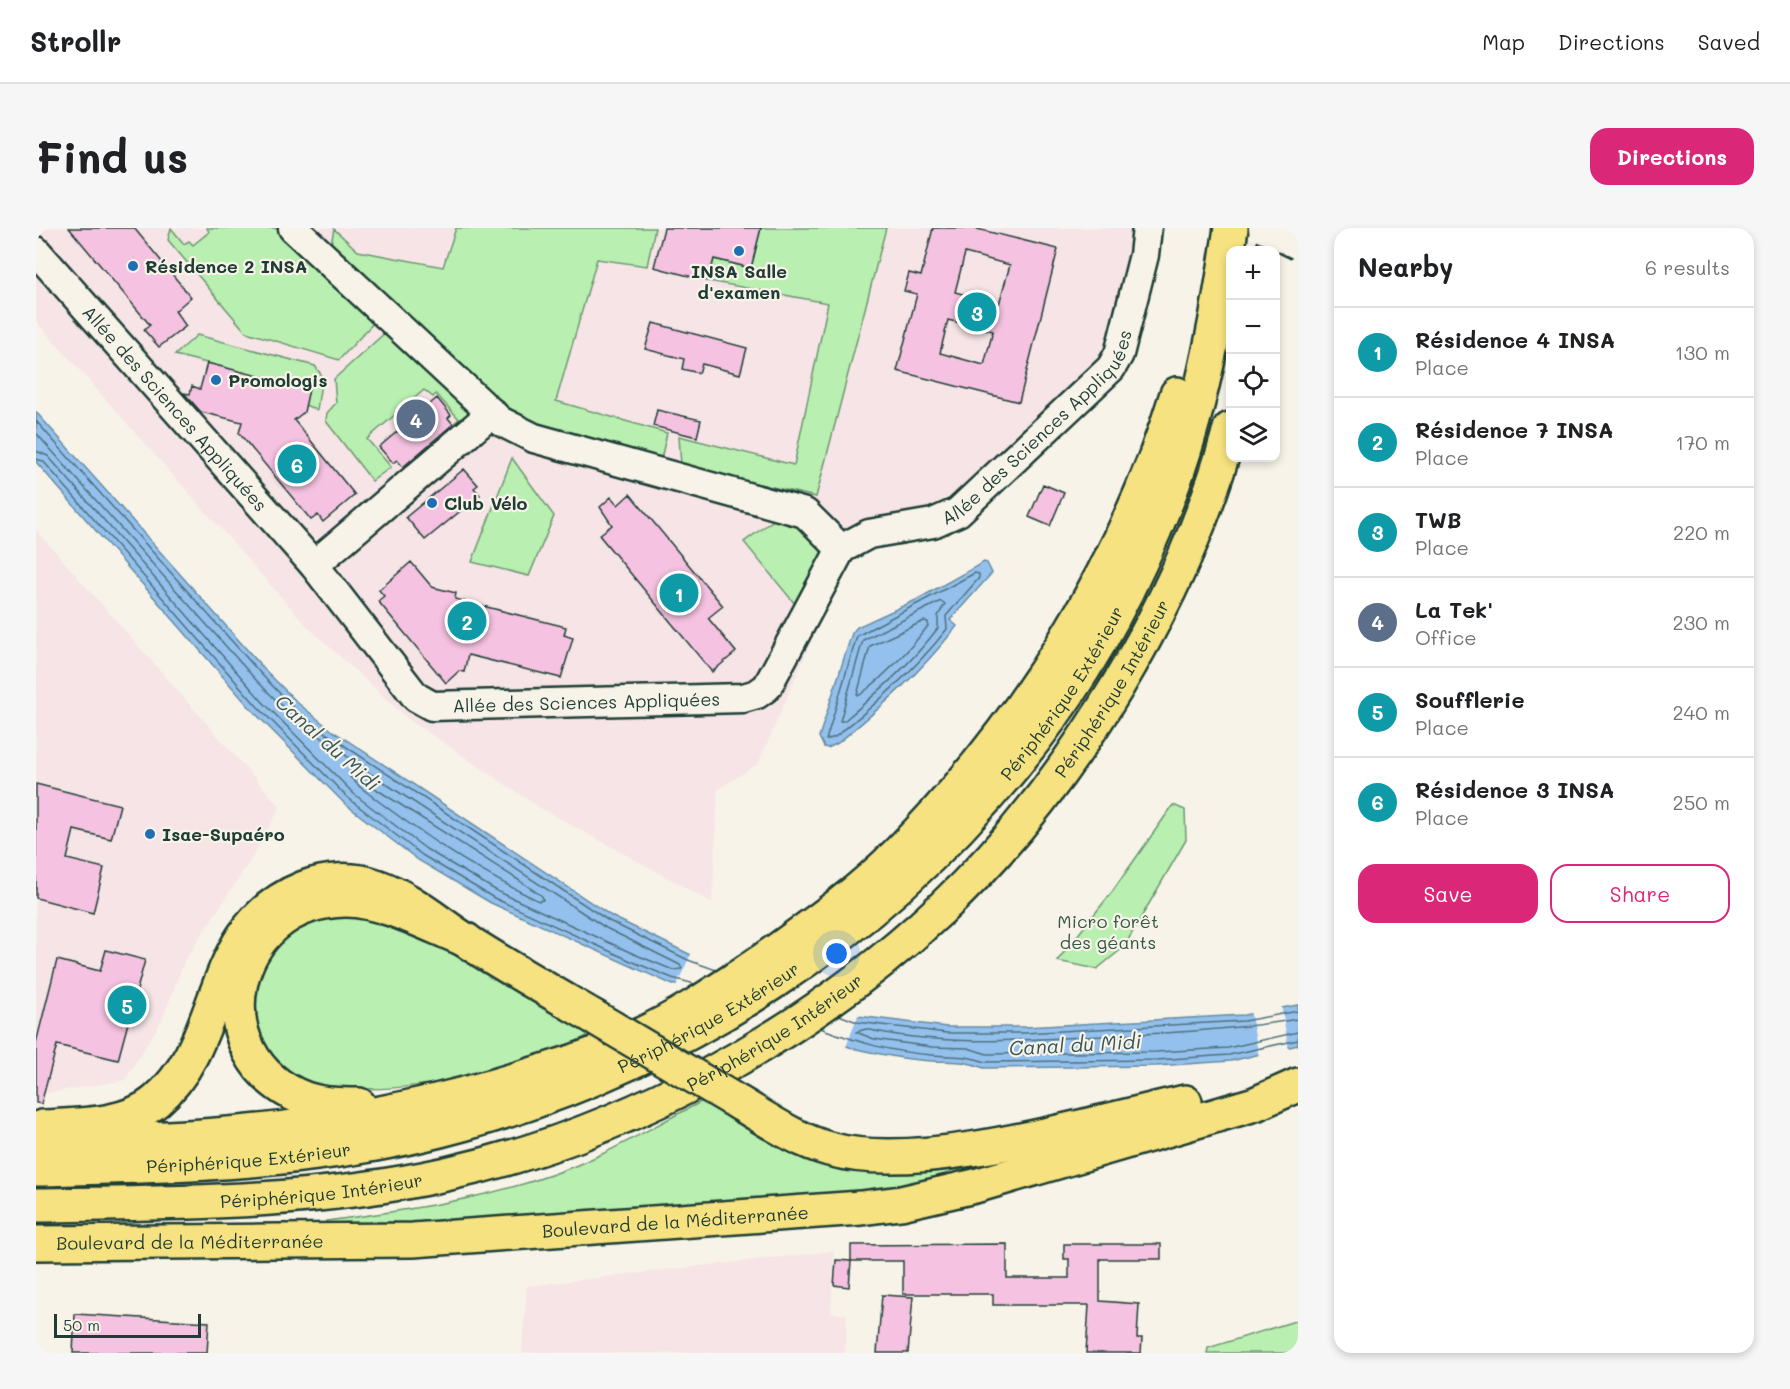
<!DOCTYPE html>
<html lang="en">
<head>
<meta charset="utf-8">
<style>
	:root { --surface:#fff; --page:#f6f6f6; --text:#202124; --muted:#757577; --line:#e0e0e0; --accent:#db2777 }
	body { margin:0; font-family:Mali,sans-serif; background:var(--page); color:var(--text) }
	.controls { position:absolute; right:18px; top:18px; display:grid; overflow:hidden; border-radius:12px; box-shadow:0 3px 9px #0003 }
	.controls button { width:54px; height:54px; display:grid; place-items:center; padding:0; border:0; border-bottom:2px solid var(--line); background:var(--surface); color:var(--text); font:30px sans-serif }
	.scale { position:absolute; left:18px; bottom:15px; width:147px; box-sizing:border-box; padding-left:6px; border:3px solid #1f3d34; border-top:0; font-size:16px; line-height:21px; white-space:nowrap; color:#1f3d34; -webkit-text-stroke:4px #f7f3e8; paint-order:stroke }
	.you { position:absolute; left:801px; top:726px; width:21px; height:21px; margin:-15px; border:4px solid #fff; border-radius:50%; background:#1a73e8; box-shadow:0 0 0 9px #1a73e833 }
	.badge { display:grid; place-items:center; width:39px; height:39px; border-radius:50%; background:var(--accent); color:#fff; font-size:20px; font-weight:700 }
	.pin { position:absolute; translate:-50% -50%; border:3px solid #fff; box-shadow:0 2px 6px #0006 }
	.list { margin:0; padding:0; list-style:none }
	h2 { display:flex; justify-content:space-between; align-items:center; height:78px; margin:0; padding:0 24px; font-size:26px }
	h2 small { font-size:20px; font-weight:400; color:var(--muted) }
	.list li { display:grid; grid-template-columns:39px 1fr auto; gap:18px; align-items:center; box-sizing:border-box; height:90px; padding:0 24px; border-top:2px solid var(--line) }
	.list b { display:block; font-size:22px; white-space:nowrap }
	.list p { margin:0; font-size:20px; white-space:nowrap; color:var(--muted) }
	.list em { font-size:20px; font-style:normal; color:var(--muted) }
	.actions { display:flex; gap:12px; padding:18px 24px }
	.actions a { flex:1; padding:14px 0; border:2px solid var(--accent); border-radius:18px; text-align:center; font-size:21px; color:var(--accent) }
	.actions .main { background:var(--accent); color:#fff }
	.icon { flex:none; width:33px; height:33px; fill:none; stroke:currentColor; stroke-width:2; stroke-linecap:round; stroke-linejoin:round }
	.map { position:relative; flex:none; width:1262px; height:1125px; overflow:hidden; border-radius:18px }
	header { display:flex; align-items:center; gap:36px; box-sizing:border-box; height:84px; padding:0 30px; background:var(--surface); border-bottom:2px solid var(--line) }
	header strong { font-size:28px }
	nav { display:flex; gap:33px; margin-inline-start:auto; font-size:21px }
	.intro { display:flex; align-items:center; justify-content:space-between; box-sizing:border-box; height:144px; padding:0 36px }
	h1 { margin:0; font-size:42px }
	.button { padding:15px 27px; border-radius:18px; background:var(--accent); color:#fff; font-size:21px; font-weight:700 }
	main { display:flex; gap:36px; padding:0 36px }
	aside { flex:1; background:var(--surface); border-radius:18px; box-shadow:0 3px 9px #0003 }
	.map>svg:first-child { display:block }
</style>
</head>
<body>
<header>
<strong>Strollr</strong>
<nav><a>Map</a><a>Directions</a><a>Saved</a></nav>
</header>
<div class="intro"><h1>Find us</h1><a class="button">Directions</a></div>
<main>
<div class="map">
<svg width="1262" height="1125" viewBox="0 0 1262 1125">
	<rect width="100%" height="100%" fill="#f7f3e8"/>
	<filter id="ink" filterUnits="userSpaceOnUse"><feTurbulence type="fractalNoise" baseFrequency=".0167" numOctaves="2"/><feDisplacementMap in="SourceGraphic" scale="12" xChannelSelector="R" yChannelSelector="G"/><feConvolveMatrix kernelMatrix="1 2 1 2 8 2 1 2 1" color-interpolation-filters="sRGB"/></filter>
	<g filter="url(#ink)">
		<path fill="#f6e4e6" d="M 0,0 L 1125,0 L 1086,147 L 1055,179 L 931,290 L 843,314 L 811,331 L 722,536 L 682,561 L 676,674 L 503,579 L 371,490 L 271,398 L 0,93 Z
			M 0,302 L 244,579 L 214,633 L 148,733 L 127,790 L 89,852 L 0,867 Z
			M 798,1023 L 795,1085 L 811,1087 L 809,1125 L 486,1125 L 491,1058 Z"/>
		<path fill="#b9efb0" stroke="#6c9672" stroke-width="1.5" d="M 135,0 L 148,16 L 153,13 L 157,17 L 173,4 L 171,0 L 239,0 L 341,91 L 303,132 L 210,104 L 132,12 Z
			M 420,0 L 619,0 L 611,38 L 561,31 L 520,173 L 631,205 L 625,231 L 490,195 L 440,156 L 294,21 L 298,1 L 322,23 L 407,39 Z
			M 725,0 L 850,0 L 780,269 L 645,238 L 643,208 L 758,237 L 792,75 L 672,53 L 678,31 L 715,40 Z
			M 351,103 L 441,186 L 424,201 L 418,195 L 423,191 L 400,166 L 397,169 L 388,162 L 331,211 L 355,239 L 336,253 L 290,193 L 291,185 L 300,175 L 298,151 Z
			M 161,107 L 279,138 L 286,148 L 281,182 L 269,177 L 273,161 L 139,127 Z
			M 476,230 L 518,288 L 493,348 L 436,334 Z
			M 747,285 L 788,324 L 759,376 L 708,314 Z
			M 1137,577 L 1149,582 L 1150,612 L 1088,719 L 1061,741 L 1021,733 L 1076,664 Z
			M 309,687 L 329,689 L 421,724 L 557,805 C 540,813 522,823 504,829 C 441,850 330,875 268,851 C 202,826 207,728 265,697 C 276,690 296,690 309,687 Z
			M 669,872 L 739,915 L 929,938 L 929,945 L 842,967 L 289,1001 L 290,993 C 382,981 480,967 564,927 C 600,910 634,889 669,872 Z
			M 1262,1092 L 1262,1125 L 1171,1125 L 1172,1120 Z"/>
		<path fill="#94c0ed" stroke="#658ca3" stroke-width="1.5" d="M 0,184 L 230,443 L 263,476 L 294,501 L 577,689 L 655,727 L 822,788 L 911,799 L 989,799 L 1208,787 L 1262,777 L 1262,817 L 1195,833 L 1120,838 L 948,840 C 929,832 917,834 897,833 C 870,832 842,826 816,820 L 641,756 L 637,757 L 455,675 L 382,632 L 309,576 L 216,482 L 0,234 Z
			M 948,334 L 951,335 L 956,345 L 914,392 L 921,398 C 884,445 848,477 802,515 L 792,520 L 788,519 L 783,509 L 816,405 L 821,399 L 880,372 Z"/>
		<path fill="#f7f3e8" d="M 656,724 L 823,785 L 810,819 L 639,760 Z
			M 1245,777 L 1253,822 L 1223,829 L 1214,782 Z"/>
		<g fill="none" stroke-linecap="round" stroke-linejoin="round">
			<path stroke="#4e717e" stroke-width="1.5" d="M 0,193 L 226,447 L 259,481 L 291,506 L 573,693 L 652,732 L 680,742
				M 0,205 L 220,452 L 255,487 L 335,546 L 570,700 L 644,737 L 646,741 L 637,742 L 598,726 L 461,663 L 390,621 L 318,566 L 226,473 L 12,228 L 0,223
				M 0,231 L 7,233 L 221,478 L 313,571 L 386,627 L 458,670 L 595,733 L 636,750 L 659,756
				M 939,345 L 943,346 L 943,350 L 910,388 L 911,401 C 878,443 840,476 799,509 L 790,512 L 821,408 Z
				M 905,373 L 909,376 L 902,388 L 902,400 C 875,436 842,464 808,493 L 804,493 L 827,412 Z
				M 888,393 L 892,394 L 892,398 C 872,424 850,447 824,467 L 821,467 L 834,418 Z
				M 315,545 L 484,653 L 506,668 L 507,672 L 503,673 C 436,641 382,604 324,559 L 314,549 Z
				M 803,787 L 821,794 L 911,805 L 988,805 L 1208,793 L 1262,783
				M 1262,791 C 1197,802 1132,805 1067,808 C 988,812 907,819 830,801 L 820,804 L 838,811 L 896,819 L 932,820 L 951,826 L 1120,824 L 1192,820 L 1262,804
				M 784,800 C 822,814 854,824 896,827 C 918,829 927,826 950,834 L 1120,832 L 1193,827 L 1262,812"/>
		</g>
		<path fill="#f5c2e1" stroke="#1f3d34" stroke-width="1.5" fill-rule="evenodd" d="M 33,0 L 98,0 L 155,69 L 139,83 L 150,98 L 123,119 L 108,102 L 114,97 Z
			M 628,0 L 725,0 L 715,40 L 678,31 L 672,53 L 618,39 Z
			M 897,0 L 937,0 L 1022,21 L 983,174 L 861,143 L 881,66 L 868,63 L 873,45 L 885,48 ZM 929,25 L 974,37 L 963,76 L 919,64 ZM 912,92 L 957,103 L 948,137 L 904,125 Z
			M 617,95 L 711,120 L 704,146 L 666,136 L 663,145 L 646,141 L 648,131 L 609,121 Z
			M 171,135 L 273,161 L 268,184 L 258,192 L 319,267 L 287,294 L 282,287 L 275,292 L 203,205 L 206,194 L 165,184 L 148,165 L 154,166 L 156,158 L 164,161 Z
			M 401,170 L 415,187 L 412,190 L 417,196 L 367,239 L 361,232 L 357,235 L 343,219 Z
			M 621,182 L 665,192 L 661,209 L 617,198 Z
			M 428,241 L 442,257 L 438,260 L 444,267 L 389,312 L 370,289 Z
			M 1007,256 L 1028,265 L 1014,298 L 993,289 Z
			M 594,266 L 687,378 L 672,390 L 700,424 L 676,444 L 563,307 L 576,297 L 564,279 L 575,269 L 582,277 Z
			M 375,334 L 396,359 L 420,365 L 419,371 L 530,399 L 528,407 L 537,410 L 525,450 L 432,427 L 428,444 L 423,443 L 410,455 L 342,373 L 348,368 L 343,362 Z
			M 0,556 L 84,577 L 75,611 L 38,602 L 31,631 L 68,640 L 57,685 L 0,670 Z
			M 70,722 L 109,732 L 82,832 L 21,817 L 5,876 L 0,875 L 0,815 L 21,732 L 64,743 Z
			M 971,1016 L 971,1050 L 1033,1050 L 1033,1031 L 1028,1031 L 1028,1016 L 1125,1016 L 1125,1031 L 1064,1031 L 1064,1073 L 1103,1076 L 1101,1110 L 1106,1110 L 1105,1125 L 1050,1125 L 1053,1077 L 957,1077 L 957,1066 L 867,1066 L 867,1033 L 815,1033 L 815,1017 Z
			M 800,1032 L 815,1033 L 813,1059 L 798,1057 Z
			M 846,1067 L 877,1069 L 872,1125 L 841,1125 Z
			M 39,1086 L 173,1094 L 171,1125 L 37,1125 Z"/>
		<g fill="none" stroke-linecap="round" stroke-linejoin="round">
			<g stroke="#1f3d34" stroke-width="33">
				<g id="minor">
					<path d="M 257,0 L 464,193 L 498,210 L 769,285 L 805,321"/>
					<path id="s1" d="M 0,23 L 278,337 L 380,469 L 396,478 L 707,470 L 721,466 L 731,459 L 805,321 L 833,306 L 897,295 L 922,284 L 1075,140 L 1083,126 L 1108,27 L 1111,0"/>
					<path d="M 278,337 L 456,185"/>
				</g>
			</g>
			<g stroke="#1f3d34" stroke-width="38">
				<g id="major">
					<path d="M 703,875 C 732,892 760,912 793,921 C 884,947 1055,895 1149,874"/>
					<path d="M 6,899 C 42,897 91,898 120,873 C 192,811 167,700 268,660 C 290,651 318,650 340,658 C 373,669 400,693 429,712 C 471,739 515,764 558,789"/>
					<path id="s2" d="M 0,1015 L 377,1012 L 825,980 L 865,975 L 939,958 L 1219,876 L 1262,857"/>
				</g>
			</g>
			<g stroke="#1f3d34" stroke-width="38">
				<g id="highway">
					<path d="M 323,877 C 305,877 287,877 269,871 C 161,830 191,673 310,672 C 347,672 395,698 430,712"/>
					<path d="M 0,912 C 169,915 329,899 491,848 C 529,837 566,825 602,808 C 648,787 687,759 729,731 C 775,698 823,665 862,625 C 989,497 1088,339 1141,166"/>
					<path id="s3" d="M 0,941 C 126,938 256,936 379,908 C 632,850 863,700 1016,488 C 1063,423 1101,347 1131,272 C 1164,188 1182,89 1195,0"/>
					<path id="s4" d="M 0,977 C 136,975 276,976 410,946 C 589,907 771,807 905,681 C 1034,560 1148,371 1194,201"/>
				</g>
			</g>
			<use href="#minor" stroke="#f7f3e8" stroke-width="28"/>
			<use href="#major" stroke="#f7e281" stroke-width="33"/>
			<use href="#highway" stroke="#f7e281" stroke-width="33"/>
			<g stroke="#1f3d34" stroke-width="33" stroke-linecap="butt">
				<path id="minor-bridge" d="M 1227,0 L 1262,17"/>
			</g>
			<g stroke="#1f3d34" stroke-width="38" stroke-linecap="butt">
				<path id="major-bridge" d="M 558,789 L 703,875"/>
			</g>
			<use href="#minor-bridge" stroke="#f7f3e8" stroke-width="28"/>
			<use href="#major-bridge" stroke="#f7e281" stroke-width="33"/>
		</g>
	</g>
	<g fill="#1f6fb2" stroke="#f7f3e8" stroke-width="2">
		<circle cx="703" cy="23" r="6"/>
		<circle cx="97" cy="38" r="6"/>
		<circle cx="180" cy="152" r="6"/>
		<circle cx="396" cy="275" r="6"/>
		<circle cx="114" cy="606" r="6"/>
	</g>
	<g text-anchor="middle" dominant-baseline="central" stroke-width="4.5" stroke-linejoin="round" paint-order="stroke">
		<g font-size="18" font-weight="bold" fill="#1f3d34" stroke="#f7f3e8" text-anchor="start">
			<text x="109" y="38">Résidence 2 INSA</text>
			<text x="703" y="43" text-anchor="middle">INSA Salle<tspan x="703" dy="21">d'examen</tspan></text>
			<text x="192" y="152">Promologis</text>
			<text x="408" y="275">Club Vélo</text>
			<text x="126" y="606">Isae-Supaéro</text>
		</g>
		<g font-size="18" fill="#1f3d34" stroke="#f7f3e8">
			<text stroke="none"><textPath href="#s1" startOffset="210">Allée des Sciences Appliquées</textPath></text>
			<text stroke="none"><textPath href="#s1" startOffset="1340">Allée des Sciences Appliquées</textPath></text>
			<text stroke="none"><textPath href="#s4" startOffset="1260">Périphérique Intérieur</textPath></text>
			<text stroke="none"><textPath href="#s3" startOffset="1185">Périphérique Extérieur</textPath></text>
			<text stroke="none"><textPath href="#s1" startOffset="759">Allée des Sciences Appliquées</textPath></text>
			<text stroke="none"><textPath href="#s3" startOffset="699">Périphérique Extérieur</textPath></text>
			<text stroke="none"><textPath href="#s4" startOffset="772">Périphérique Intérieur</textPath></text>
			<text stroke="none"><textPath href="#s3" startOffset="213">Périphérique Extérieur</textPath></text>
			<text stroke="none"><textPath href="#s4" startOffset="286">Périphérique Intérieur</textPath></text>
			<text stroke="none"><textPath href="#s2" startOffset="640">Boulevard de la Méditerranée</textPath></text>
			<text stroke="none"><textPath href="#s2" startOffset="154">Boulevard de la Méditerranée</textPath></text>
		</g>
		<g font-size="18" fill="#365847" stroke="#f7f3e8">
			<text x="1072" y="693">Micro forêt<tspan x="1072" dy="21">des géants</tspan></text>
		</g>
		<g font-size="20" font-style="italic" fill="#365759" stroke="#f7f3e8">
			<text transform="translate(292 514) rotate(42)">Canal du Midi</text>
			<text transform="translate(1039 816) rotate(-3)">Canal du Midi</text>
		</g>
	</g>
</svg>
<div class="controls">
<button>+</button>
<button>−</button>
<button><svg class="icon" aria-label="locate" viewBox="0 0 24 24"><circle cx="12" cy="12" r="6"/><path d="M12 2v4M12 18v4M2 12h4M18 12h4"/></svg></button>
<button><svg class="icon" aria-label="layers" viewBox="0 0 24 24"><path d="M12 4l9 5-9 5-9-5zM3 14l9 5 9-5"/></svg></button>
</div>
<div class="scale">50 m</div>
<div class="you"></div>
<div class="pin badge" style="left:643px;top:365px;background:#0f9aa8">1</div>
<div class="pin badge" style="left:431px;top:393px;background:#0f9aa8">2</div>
<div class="pin badge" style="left:941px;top:84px;background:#0f9aa8">3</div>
<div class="pin badge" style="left:380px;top:191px;background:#5c6f8a">4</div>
<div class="pin badge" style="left:91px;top:777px;background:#0f9aa8">5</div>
<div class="pin badge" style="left:261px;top:236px;background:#0f9aa8">6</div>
</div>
<aside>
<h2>Nearby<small>6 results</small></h2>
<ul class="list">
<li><span class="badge" style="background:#0f9aa8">1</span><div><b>Résidence 4 INSA</b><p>Place</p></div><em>130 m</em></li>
<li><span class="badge" style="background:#0f9aa8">2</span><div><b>Résidence 7 INSA</b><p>Place</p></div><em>170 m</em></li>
<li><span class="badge" style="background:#0f9aa8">3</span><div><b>TWB</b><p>Place</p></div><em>220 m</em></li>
<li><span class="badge" style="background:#5c6f8a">4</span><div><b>La Tek'</b><p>Office</p></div><em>230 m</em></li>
<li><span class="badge" style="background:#0f9aa8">5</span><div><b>Soufflerie</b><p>Place</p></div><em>240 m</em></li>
<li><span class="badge" style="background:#0f9aa8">6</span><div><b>Résidence 3 INSA</b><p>Place</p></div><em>250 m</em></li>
</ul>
<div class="actions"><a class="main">Save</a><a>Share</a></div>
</aside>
</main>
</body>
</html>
